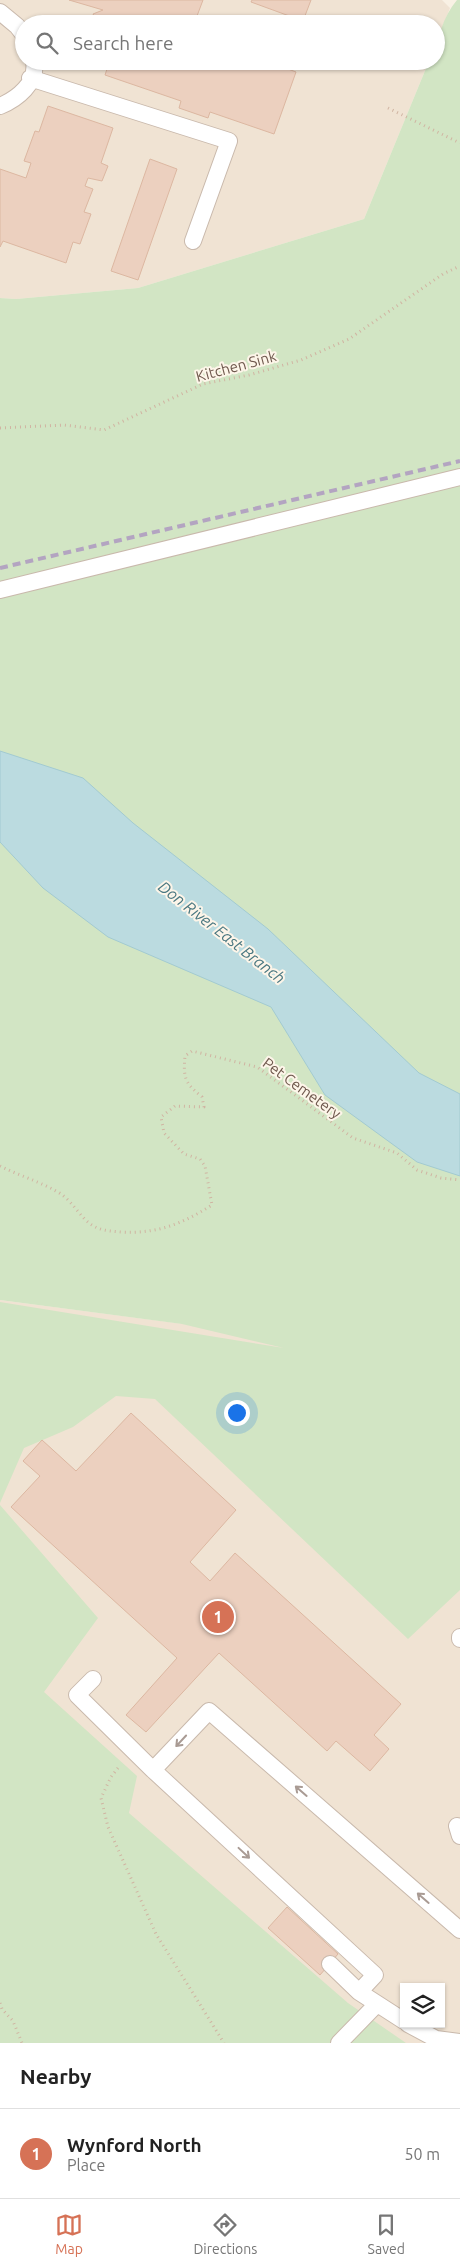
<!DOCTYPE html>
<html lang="en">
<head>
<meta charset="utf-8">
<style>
	:root { --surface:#fff; --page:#f2f2f2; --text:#222; --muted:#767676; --line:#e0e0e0; --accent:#d67256 }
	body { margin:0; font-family:Ubuntu,sans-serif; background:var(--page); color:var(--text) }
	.controls { position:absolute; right:15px; bottom:15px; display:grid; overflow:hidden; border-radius:0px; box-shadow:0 1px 4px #0004 }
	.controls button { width:45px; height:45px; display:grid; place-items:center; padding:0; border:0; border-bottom:1px solid var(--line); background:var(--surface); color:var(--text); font:25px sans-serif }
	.you { position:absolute; left:236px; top:1412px; width:18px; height:18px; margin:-12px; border:4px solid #fff; border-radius:50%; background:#1a73e8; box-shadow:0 0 0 8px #1a73e833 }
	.badge { display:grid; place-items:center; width:32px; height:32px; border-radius:50%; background:var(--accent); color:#fff; font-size:16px; font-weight:700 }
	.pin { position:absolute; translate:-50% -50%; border:2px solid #fff; box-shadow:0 1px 5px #0006 }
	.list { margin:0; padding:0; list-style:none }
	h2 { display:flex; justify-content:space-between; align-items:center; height:65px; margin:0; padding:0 20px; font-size:21px }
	h2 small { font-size:16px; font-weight:400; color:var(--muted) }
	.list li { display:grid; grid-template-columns:32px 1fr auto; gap:15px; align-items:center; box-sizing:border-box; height:90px; padding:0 20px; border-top:1px solid var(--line) }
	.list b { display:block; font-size:19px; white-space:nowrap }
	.list p { margin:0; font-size:16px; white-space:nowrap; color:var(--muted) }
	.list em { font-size:16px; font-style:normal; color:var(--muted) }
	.icon { flex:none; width:28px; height:28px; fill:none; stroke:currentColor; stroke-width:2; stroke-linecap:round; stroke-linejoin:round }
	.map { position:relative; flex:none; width:460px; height:2043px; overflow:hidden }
	.search { position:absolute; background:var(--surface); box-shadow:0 1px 4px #0004; left:15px; right:15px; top:15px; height:55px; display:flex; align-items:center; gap:12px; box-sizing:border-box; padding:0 18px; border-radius:28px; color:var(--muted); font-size:19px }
	.sheet { height:155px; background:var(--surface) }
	nav { display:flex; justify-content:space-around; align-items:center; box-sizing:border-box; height:70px; border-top:1px solid var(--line); background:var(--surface); font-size:14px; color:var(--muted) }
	nav a { display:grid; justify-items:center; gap:2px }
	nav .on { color:var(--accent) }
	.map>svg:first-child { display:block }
</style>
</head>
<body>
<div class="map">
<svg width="460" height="2043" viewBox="0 0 460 2043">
	<rect width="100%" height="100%" fill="#f9f1e4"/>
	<path fill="#f0e3d3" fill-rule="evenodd" d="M 0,0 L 442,0 L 450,8 L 436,43 L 436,24 L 24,24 L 24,61 L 429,61 L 364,219 L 138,288 L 16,299 L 0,298 Z
		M 0,1300 L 460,1360 L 460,2043 L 206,2043 L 0,1753 ZM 404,1987 L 441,1987 L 441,2024 L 404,2024 Z"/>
	<path fill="#d2e5c4" d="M 457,0 L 460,0 L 460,1590 L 408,1639 L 155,1399 L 116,1396 L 73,1427 L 24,1448 L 0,1503 L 0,1302 L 284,1348 L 182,1324 L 0,1300 L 0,298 L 16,299 L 138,288 L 364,219 L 429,61 L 436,61 C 436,39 443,17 457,0 Z
		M 0,1505 L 98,1618 L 44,1692 L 137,1776 L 129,1813 L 348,2003 L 406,2043 L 0,2043 Z"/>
	<path fill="#bbdbe0" stroke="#a2cad1" d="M 0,751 L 83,778 L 133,823 L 268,929 L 419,1073 L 460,1094 L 460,1176 L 417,1162 L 325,1095 L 271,1007 L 108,937 L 43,888 L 0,842 Z"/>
	<path fill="#ecd0bf" stroke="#dcb7a1" d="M 69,0 L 203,0 L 194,24 L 98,24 L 93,14 L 103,10 Z
		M 252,0 L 311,0 L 303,21 L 251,2 Z
		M 104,61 L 267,61 L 296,72 L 274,134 L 210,112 L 208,118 L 179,108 L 181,101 L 105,75 L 109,63 Z
		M 48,106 L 113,128 L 101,163 L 108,166 L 102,181 L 88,178 L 85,186 L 93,189 L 84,212 L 91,214 L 80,244 L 73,242 L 66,263 L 3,241 L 0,247 L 0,169 L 26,178 L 31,163 L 24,161 L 35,131 L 39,132 Z
		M 150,159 L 177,169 L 138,280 L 111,271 Z
		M 131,1413 L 236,1510 L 190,1562 L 210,1581 L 235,1553 L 401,1704 L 374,1735 L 389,1749 L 370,1771 L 336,1741 L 327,1751 L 219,1653 L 146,1732 L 126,1715 L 177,1658 L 11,1507 L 40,1476 L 23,1461 L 42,1440 L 76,1471 Z
		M 287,1907 L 338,1954 L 320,1975 L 268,1928 Z"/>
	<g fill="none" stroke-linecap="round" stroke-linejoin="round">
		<g stroke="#c9b9ac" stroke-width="18">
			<path id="lane" d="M 0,12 L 17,26 L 24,35
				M 30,78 L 229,141 L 193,241
				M 0,106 C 17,99 38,83 34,61
				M 0,590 L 460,477
				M 460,1637 L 460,1639
				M 93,1679 L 77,1695 L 153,1770
				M 457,1826 L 460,1836
				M 330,1964 L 359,1992 L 404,2021
				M 359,1992 L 375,1975 L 153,1770 L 209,1711 L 460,1930
				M 408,2024 L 436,2039 L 460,2042
				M 339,2043 L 377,2004"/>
		</g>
		<path stroke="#d0b4a2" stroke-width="3" stroke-dasharray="1 4" stroke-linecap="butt" d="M 388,108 L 460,143
			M 0,428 L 64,425 L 104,430 L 203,384 L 249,375 L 301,360 L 349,339 L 443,274 L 460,266
			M 0,1166 C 18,1175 38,1181 56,1191 C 73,1200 79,1217 92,1225 C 101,1231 111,1231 121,1232 C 157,1234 182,1224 212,1205 L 205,1166 L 200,1159 L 184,1154 L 164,1133 L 161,1117 L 175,1106 L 204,1107 L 202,1097 C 185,1083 183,1078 185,1056 L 192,1051 L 257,1067 L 353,1138 L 397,1153 L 417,1170 L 441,1178 L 460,1180
			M 118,1768 L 111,1777 L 101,1798 L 108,1827 L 156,1934 L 224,2043
			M 0,2003 L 2,2009 L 13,2021 L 22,2043"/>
		<use href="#lane" stroke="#fff" stroke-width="16"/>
		<path stroke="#b3a4c1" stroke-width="4" stroke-dasharray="8 5" stroke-linecap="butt" d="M 0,568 L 460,461"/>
	</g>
	<defs><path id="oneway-shaft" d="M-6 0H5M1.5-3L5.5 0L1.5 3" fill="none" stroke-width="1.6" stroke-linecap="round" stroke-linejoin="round" transform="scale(1.25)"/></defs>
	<g stroke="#a99b94">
		<use href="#oneway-shaft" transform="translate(181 1741) rotate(133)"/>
		<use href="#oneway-shaft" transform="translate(301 1791) rotate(-139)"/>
		<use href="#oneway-shaft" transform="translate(244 1853) rotate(43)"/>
		<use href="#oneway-shaft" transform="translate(423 1898) rotate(-139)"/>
	</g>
	<g text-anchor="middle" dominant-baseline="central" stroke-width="4" stroke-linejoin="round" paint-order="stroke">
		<g font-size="15" fill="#6f584d" stroke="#fdf5e9">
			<text transform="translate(236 366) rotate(-15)">Kitchen Sink</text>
			<text transform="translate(302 1088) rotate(36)">Pet Cemetery</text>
		</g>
		<g font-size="16" font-style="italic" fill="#497780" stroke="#fdf5e9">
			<text transform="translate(222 932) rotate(38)">Don River East Branch</text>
		</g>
	</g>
</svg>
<div class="controls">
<button><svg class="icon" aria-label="layers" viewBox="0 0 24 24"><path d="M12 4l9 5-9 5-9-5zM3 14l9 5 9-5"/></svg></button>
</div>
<div class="you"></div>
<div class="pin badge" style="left:218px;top:1617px">1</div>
<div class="search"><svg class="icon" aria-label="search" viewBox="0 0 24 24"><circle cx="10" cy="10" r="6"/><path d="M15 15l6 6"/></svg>Search here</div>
</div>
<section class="sheet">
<h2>Nearby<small></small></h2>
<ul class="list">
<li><span class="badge">1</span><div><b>Wynford North</b><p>Place</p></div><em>50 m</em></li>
</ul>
</section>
<nav>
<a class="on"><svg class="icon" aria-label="map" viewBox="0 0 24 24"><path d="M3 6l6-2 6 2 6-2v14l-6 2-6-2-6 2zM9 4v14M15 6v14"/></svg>Map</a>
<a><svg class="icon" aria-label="directions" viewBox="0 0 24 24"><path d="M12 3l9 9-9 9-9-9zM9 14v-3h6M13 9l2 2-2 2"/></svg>Directions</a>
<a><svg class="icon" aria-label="saved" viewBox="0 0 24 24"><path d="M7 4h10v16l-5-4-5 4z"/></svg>Saved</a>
</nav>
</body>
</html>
